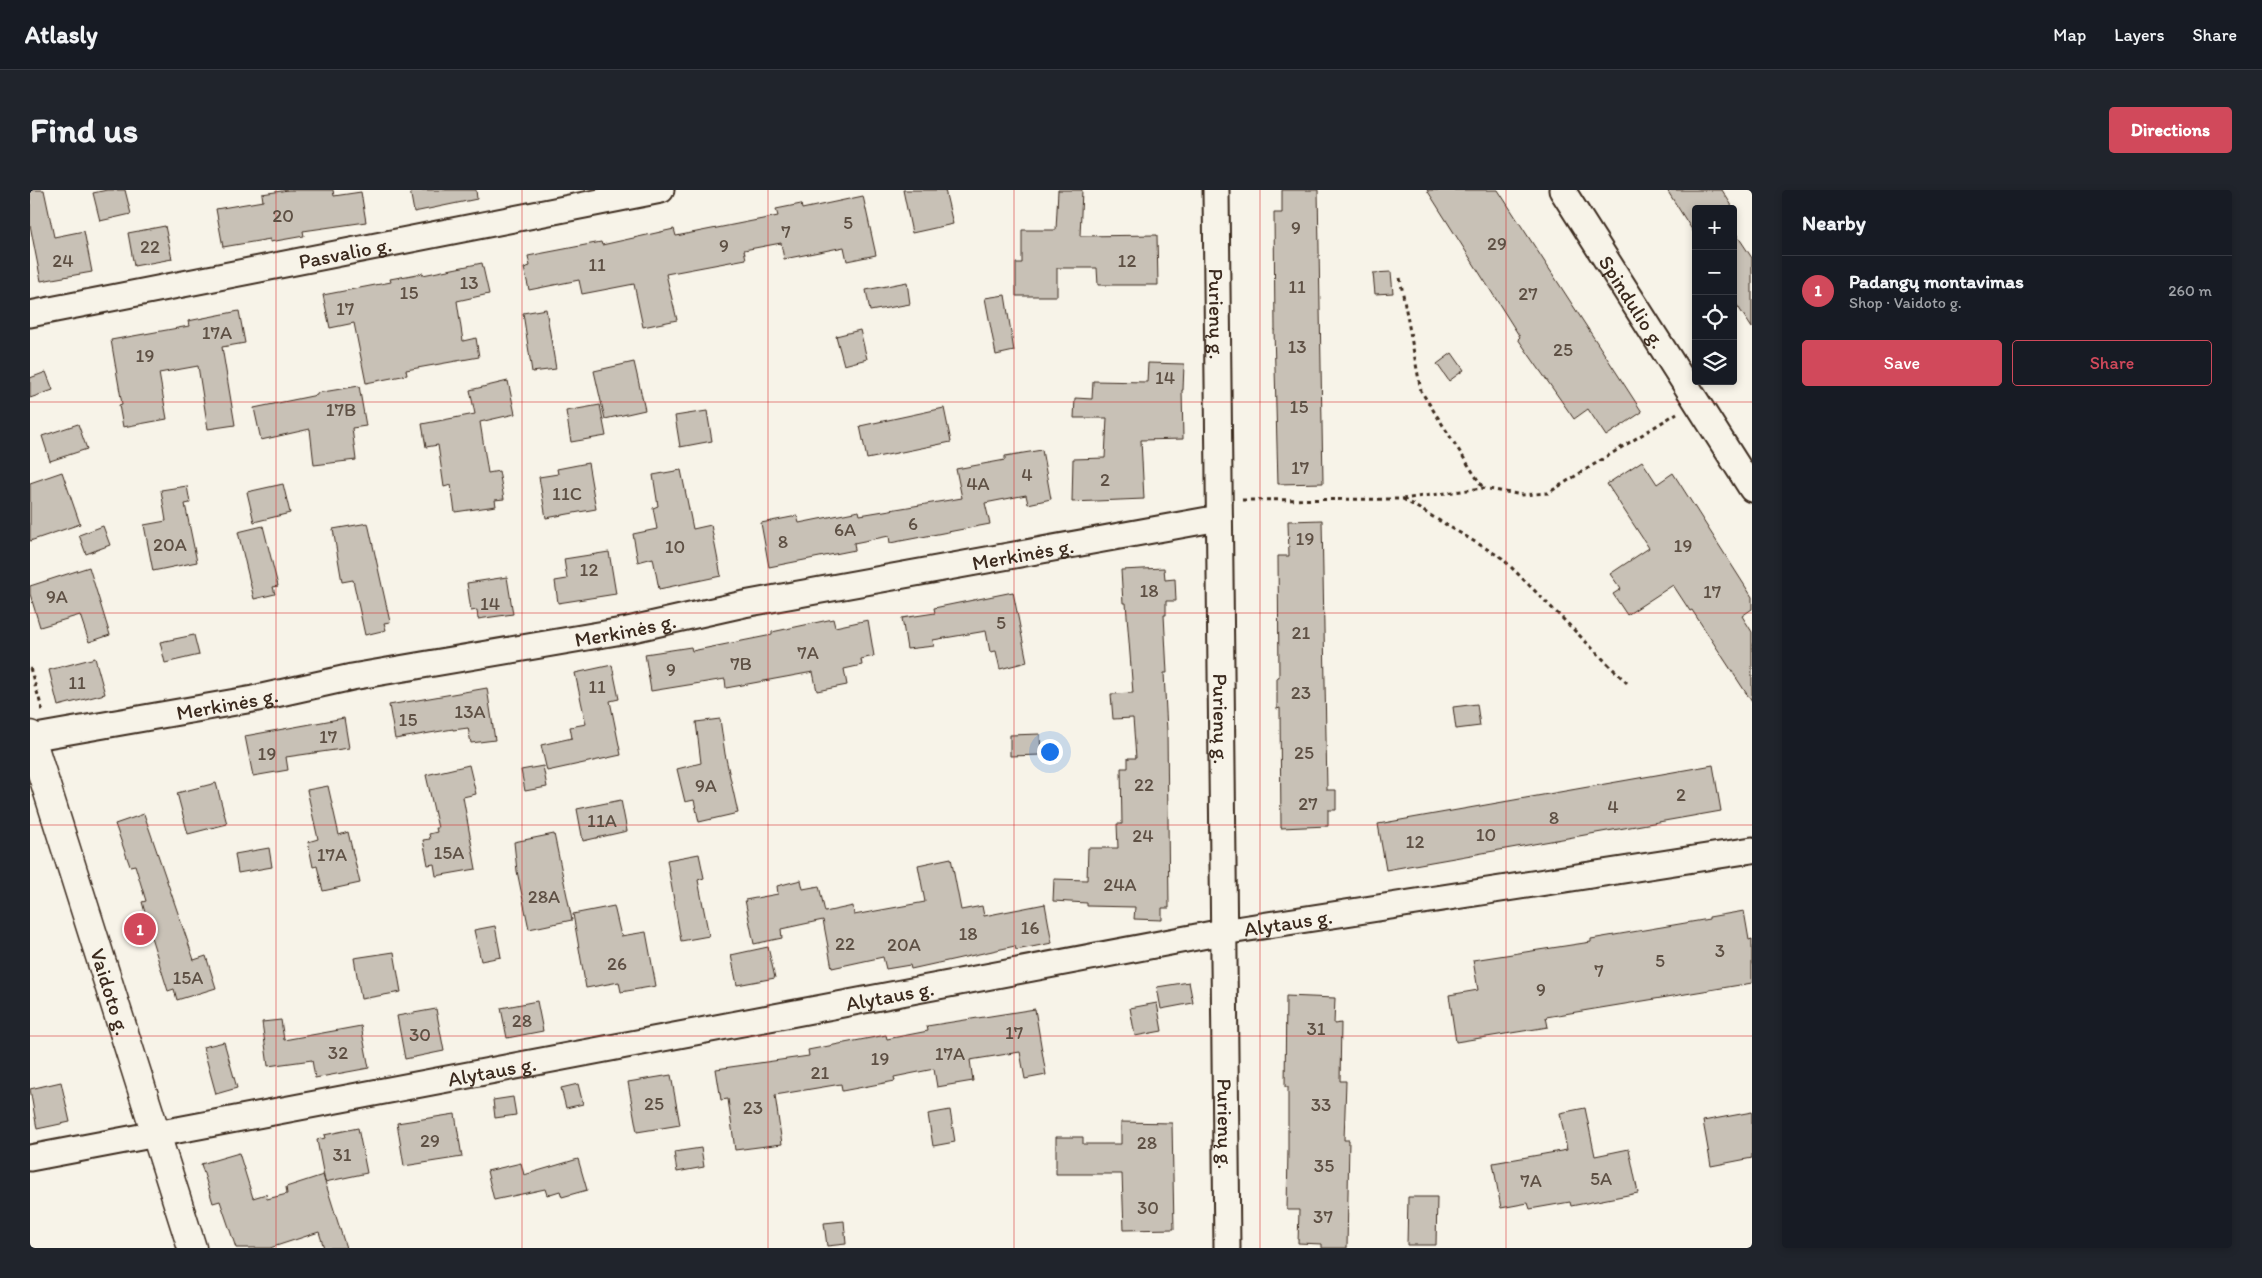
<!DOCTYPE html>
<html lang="en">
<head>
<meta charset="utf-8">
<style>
	:root { --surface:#171b24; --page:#20242c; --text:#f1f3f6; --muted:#9ea1a6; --line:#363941; --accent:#d1495b }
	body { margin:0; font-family:Itim,sans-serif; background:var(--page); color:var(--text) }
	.controls { position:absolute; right:15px; top:15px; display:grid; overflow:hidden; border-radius:5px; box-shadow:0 2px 8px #0003 }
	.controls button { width:45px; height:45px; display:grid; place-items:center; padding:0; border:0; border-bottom:1px solid var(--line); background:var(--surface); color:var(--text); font:25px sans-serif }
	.you { position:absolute; left:1019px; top:561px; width:18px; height:18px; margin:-12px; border:4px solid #fff; border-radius:50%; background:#1a73e8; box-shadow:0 0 0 8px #1a73e833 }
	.badge { display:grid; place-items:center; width:32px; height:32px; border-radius:50%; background:var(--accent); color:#fff; font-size:16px; font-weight:700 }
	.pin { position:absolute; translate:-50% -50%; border:2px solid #fff; box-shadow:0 1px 5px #0006 }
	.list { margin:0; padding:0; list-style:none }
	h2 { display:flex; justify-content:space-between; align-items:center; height:65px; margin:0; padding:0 20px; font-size:21px }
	h2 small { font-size:16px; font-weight:400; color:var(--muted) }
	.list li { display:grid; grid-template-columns:32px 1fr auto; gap:15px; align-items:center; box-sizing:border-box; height:70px; padding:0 20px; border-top:1px solid var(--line) }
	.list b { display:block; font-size:19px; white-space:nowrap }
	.list p { margin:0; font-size:16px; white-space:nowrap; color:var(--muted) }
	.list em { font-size:16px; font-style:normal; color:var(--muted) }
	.actions { display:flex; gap:10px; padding:15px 20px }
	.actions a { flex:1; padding:11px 0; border:1px solid var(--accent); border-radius:5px; text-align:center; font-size:18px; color:var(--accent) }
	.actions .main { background:var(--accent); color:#fff }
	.icon { flex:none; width:28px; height:28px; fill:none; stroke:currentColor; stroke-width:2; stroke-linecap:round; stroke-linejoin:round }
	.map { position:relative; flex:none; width:1722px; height:1058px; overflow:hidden; border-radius:5px }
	header { display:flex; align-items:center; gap:30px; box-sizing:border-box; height:70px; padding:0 25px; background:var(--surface); border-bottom:1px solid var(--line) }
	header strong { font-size:24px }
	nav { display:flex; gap:28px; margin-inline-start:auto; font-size:18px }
	.intro { display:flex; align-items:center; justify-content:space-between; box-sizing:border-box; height:120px; padding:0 30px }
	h1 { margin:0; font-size:35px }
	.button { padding:12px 22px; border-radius:5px; background:var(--accent); color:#fff; font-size:18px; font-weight:700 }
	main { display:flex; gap:30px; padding:0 30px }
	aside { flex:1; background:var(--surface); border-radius:5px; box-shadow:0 2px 8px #0003 }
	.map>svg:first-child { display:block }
</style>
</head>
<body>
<header>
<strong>Atlasly</strong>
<nav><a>Map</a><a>Layers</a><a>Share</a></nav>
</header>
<div class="intro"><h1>Find us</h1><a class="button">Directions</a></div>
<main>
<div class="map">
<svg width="1722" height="1058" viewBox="0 0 1722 1058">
	<rect width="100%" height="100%" fill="#f7f3e8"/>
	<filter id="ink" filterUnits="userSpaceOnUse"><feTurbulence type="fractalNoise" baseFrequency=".02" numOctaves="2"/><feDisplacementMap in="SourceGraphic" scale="10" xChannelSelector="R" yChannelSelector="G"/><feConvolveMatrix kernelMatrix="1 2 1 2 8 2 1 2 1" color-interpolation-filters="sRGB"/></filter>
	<g filter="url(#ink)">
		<path fill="#c8c1b6" stroke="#3b2a1e" d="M 0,0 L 14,0 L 24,47 L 54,41 L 62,82 L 11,91 L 0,35 Z
			M 77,0 L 95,0 L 101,24 L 70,31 L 63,3 Z
			M 258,0 L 303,0 L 304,6 L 331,2 L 336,32 L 273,41 L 274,46 L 240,52 L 240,49 L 193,57 L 186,19 L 233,11 L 232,4 Z
			M 380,0 L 446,0 L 447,9 L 384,22 Z
			M 873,0 L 915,0 L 923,34 L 882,43 Z
			M 1028,0 L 1052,0 L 1050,46 L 1127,45 L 1128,95 L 1068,95 L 1067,78 L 1027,78 L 1027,106 L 986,106 L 986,73 L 992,73 L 992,40 L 1026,40 Z
			M 1252,0 L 1288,0 L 1293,293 L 1248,294 L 1244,140 L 1245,140 L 1244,23 L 1252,23 Z
			M 1397,0 L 1468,0 L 1612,222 L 1576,246 L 1558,219 L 1544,229 L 1488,149 L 1490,147 Z
			M 1637,0 L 1692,0 L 1704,19 L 1666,19 L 1666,46 Z
			M 833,6 L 846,65 L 817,71 L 814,57 L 754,69 L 751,53 L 714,60 L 716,69 L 636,84 L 647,130 L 613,137 L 604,94 L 552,104 L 549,90 L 499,100 L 494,78 L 500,76 L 498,66 L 571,52 L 572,55 L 644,39 L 646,46 L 687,38 L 748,26 L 746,19 L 771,14 L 772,19 Z
			M 135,36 L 142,69 L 104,76 L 98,43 Z
			M 1703,39 L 1722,68 L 1722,138 L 1703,109 Z
			M 452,73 L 459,104 L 427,111 L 433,151 L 446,148 L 449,167 L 376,180 L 377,185 L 336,193 L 324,133 L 300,138 L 293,105 L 361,92 L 360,89 L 393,83 L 393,85 Z
			M 1361,82 L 1363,103 L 1345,104 L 1343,83 Z
			M 877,92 L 880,114 L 840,121 L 836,100 Z
			M 975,105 L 984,161 L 966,165 L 955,108 Z
			M 516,119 L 526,179 L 502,182 L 493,123 Z
			M 209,121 L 215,153 L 192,157 L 205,235 L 178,239 L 168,176 L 129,183 L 137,229 L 93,237 L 89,215 L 92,214 L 81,150 L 159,136 L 158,131 Z
			M 830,140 L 837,169 L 814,175 L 806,146 Z
			M 1422,163 L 1434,180 L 1419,191 L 1407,174 Z
			M 604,172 L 615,220 L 575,229 L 564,181 Z
			M 1118,173 L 1154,174 L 1153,200 L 1152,200 L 1153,249 L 1111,250 L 1114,309 L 1042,312 L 1043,269 L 1075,268 L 1077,228 L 1044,228 L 1045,208 L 1062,209 L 1063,191 L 1117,192 Z
			M 16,182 L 23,200 L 0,208 L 0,188 Z
			M 478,191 L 485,224 L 450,232 L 458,283 L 469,281 L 474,309 L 465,310 L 466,316 L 425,322 L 421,295 L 414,297 L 408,255 L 396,257 L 392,234 L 445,224 L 440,200 Z
			M 329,196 L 336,236 L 322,238 L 326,270 L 284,275 L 280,239 L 231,250 L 224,218 L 287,205 L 287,203 Z
			M 570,215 L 576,246 L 541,252 L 536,221 Z
			M 914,218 L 921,252 L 837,269 L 830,236 Z
			M 677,221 L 682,251 L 650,257 L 645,226 Z
			M 48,234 L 57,259 L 20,271 L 12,246 Z
			M 1012,260 L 1021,309 L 998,314 L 996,305 L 955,313 L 960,334 L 860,353 L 859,346 L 824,353 L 825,360 L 739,377 L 731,333 L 767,326 L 769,333 L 829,321 L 830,325 L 932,308 L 926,279 L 975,270 L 975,266 Z
			M 1612,271 L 1627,294 L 1643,283 L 1722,407 L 1722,419 L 1712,426 L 1722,442 L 1722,512 L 1662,420 L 1660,421 L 1643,395 L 1597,425 L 1583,404 L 1591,399 L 1580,384 L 1619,358 L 1577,294 Z
			M 558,273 L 566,319 L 516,328 L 509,287 L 528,284 L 527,279 Z
			M 651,280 L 663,339 L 681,335 L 691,386 L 629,399 L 623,368 L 608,372 L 603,344 L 627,339 L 623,318 L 628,316 L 623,285 Z
			M 32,282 L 50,334 L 0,351 L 0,293 Z
			M 253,294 L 260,323 L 224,332 L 217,302 Z
			M 157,296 L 160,313 L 155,314 L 167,372 L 123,381 L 114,335 L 136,331 L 131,300 Z
			M 1292,330 L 1297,600 L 1306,600 L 1306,620 L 1298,620 L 1298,636 L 1251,638 L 1250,518 L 1247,519 L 1247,487 L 1249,487 L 1248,366 L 1259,366 L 1258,331 Z
			M 338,333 L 360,432 L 354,433 L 356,440 L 335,445 L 323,390 L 312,392 L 303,339 Z
			M 73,336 L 80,355 L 56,364 L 49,345 Z
			M 233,336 L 248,396 L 243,397 L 245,404 L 224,409 L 208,342 Z
			M 579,362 L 586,404 L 528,413 L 525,391 L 537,389 L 534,369 Z
			M 59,377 L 80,445 L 59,452 L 50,425 L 10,437 L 0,404 L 0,396 Z
			M 1134,378 L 1135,390 L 1145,389 L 1146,411 L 1136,411 L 1136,425 L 1134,425 L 1137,483 L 1134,483 L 1137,541 L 1139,718 L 1132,718 L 1132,730 L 1104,729 L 1105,717 L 1057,716 L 1057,713 L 1023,711 L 1024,689 L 1057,690 L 1058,658 L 1088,658 L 1087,634 L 1092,634 L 1091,578 L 1098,578 L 1098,568 L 1106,568 L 1103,528 L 1083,529 L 1081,504 L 1103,503 L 1096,413 L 1093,413 L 1091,380 Z
			M 477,387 L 483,424 L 448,429 L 447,420 L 441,421 L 437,393 Z
			M 983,402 L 997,472 L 970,479 L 966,461 L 960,462 L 956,441 L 903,450 L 904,456 L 877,459 L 872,428 L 905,423 L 904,418 Z
			M 803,429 L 805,437 L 838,430 L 844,466 L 831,469 L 832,475 L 814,479 L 817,495 L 787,501 L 783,482 L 696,498 L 695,489 L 621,501 L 615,464 L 661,457 L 662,461 L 742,445 L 742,442 Z
			M 164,445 L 169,465 L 135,473 L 130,452 Z
			M 65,468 L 75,504 L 28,516 L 19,480 Z
			M 582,475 L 589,509 L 580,511 L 591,565 L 517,581 L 511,555 L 542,548 L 540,537 L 556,534 L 545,483 Z
			M 457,498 L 465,550 L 441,553 L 438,538 L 423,540 L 423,539 L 365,549 L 359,515 Z
			M 1447,514 L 1450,536 L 1426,539 L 1423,517 Z
			M 314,528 L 319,558 L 256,567 L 258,580 L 223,586 L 215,546 Z
			M 690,529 L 695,564 L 708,623 L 669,632 L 664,610 L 655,612 L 647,579 L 671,573 L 666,532 Z
			M 1010,544 L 1011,565 L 980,566 L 980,545 Z
			M 439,575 L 446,604 L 433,607 L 446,679 L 406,686 L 404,674 L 398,675 L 393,650 L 400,649 L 399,644 L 407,642 L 406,638 L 408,638 L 396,585 Z
			M 1683,575 L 1691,621 L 1356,680 L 1348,634 Z
			M 513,576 L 517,597 L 495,601 L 491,580 Z
			M 186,593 L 197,634 L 158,644 L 147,603 Z
			M 298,596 L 309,645 L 318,642 L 330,693 L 293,701 L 287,676 L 283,677 L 278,652 L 288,649 L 277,600 Z
			M 591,610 L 597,641 L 553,651 L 547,619 Z
			M 114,624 L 164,770 L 176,766 L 186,798 L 147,810 L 144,799 L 138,801 L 121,747 L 104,752 L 97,732 L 116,726 L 112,712 L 116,711 L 105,675 L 100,676 L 85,634 Z
			M 524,644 L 542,730 L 499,739 L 487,681 L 484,652 Z
			M 239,658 L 242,677 L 208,683 L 205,664 Z
			M 669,664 L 674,688 L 668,690 L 679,746 L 651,751 L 637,670 Z
			M 921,668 L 931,720 L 952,716 L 954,726 L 1015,714 L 1022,753 L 986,760 L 985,756 L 881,779 L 880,775 L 856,779 L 853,767 L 802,778 L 793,730 L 751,739 L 752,748 L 724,754 L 715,710 L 748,704 L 747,696 L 771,690 L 773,699 L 789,696 L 795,722 L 823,716 L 824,725 L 895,712 L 888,675 Z
			M 584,716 L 591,746 L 616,742 L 626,796 L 591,802 L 589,792 L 556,798 L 543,724 Z
			M 1714,721 L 1719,750 L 1722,749 L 1722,793 L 1516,827 L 1518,837 L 1426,852 L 1419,805 L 1448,800 L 1443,770 L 1561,752 L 1561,749 L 1679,729 L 1679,727 Z
			M 465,736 L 471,767 L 451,771 L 444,740 Z
			M 738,757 L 745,788 L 707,795 L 701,765 Z
			M 364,762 L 371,802 L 331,809 L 324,768 Z
			M 1159,792 L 1163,813 L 1131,819 L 1127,797 Z
			M 1256,806 L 1305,808 L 1304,834 L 1311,833 L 1310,891 L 1316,891 L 1314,950 L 1319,950 L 1317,1058 L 1292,1058 L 1292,1054 L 1268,1053 L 1269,1020 L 1257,1020 L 1258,959 L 1258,897 L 1255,897 Z
			M 507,811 L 513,841 L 477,848 L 471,818 Z
			M 1127,813 L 1132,841 L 1105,846 L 1100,818 Z
			M 406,819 L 414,861 L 375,869 L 367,826 Z
			M 1005,819 L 1016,885 L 995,889 L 990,862 L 940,870 L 943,891 L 907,897 L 904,879 L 864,887 L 865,891 L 812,901 L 811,894 L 745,905 L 752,954 L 705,960 L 698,909 L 691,910 L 686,879 L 779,866 L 778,860 L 856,845 L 857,849 L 898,841 L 897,836 Z
			M 251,830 L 254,850 L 331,836 L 339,878 L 285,888 L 282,870 L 238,876 L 232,832 Z
			M 194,852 L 207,898 L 186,904 L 173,857 Z
			M 641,885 L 650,935 L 607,942 L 598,892 Z
			M 31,892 L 40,932 L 7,939 L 0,899 Z
			M 548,894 L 553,914 L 536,918 L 531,898 Z
			M 483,907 L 486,925 L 465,928 L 463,910 Z
			M 1555,918 L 1565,966 L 1599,959 L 1608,1003 L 1541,1016 L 1540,1012 L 1500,1019 L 1498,1013 L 1471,1018 L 1463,973 L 1537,960 L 1530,923 Z
			M 920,920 L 925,952 L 903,956 L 898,924 Z
			M 1722,922 L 1722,968 L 1681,976 L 1673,931 Z
			M 425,924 L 432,967 L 374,976 L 367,933 Z
			M 1091,932 L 1142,933 L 1144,1039 L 1094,1040 L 1092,984 L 1026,984 L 1026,947 L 1053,947 L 1053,954 L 1091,954 Z
			M 328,938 L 337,983 L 295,992 L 287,950 L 295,948 L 294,945 Z
			M 671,958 L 674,977 L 647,982 L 644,962 Z
			M 209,963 L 223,1008 L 236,1004 L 237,1009 L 257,1004 L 256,997 L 293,985 L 316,1058 L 294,1058 L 289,1042 L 240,1058 L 206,1058 L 190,1011 L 183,1013 L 171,974 Z
			M 548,969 L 557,1000 L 532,1007 L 530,1001 L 517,1005 L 515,999 L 464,1010 L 457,981 L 491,973 L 494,985 Z
			M 1378,1007 L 1407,1007 L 1406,1055 L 1377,1055 Z
			M 814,1031 L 816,1054 L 797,1056 L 794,1033 Z"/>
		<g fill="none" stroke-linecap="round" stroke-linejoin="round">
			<g stroke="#3b2a1e" stroke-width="29">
				<g id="minor">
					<path id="s1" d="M 1186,0 L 1197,1058"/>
					<path id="s2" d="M 1532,0 L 1722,299"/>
					<path id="s3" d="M 0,124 L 631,0"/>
					<path id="s4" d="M 0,548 L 223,509 L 322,487 L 598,440 L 714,414 L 1189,328"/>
					<path id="s5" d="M 0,968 L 1193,742 L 1722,660"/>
				</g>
			</g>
			<g stroke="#3b2a1e" stroke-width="31">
				<g id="secondary">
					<path id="s6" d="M 0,545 L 162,1058"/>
				</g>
			</g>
			<path stroke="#3b2a1e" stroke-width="3" stroke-dasharray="4 4" stroke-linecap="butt" d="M 1370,88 L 1391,201 L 1453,298
				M 1373,309 L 1472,368 L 1597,493
				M 1212,310 L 1372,309 L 1453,298 L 1492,305 L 1518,303 L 1647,223
				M 0,478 L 13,522"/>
			<use href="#minor" stroke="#f7f3e8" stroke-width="25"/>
			<use href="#secondary" stroke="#f7f3e8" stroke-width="28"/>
		</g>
	</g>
	<path fill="none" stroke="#d62828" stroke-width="1" stroke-opacity="0.55" d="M 246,0 L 246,1058M 492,0 L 492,1058M 738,0 L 738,1058M 984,0 L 984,1058M 1230,0 L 1230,1058M 1476,0 L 1476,1058M 0,212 L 1722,212M 0,423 L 1722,423M 0,635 L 1722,635M 0,846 L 1722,846"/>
	<g text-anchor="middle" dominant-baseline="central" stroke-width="4" stroke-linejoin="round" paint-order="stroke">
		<g font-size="19" fill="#5e5044">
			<text x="253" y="25">20</text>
			<text x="818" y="32">5</text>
			<text x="1266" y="37">9</text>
			<text x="756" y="41">7</text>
			<text x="1467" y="53">29</text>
			<text x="694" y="55">9</text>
			<text x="120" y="56">22</text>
			<text x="33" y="70">24</text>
			<text x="1097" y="70">12</text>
			<text x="567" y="74">11</text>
			<text x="439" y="92">13</text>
			<text x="1267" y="96">11</text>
			<text x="379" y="102">15</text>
			<text x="1498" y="103">27</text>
			<text x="315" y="118">17</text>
			<text x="187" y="142">17A</text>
			<text x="1267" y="156">13</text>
			<text x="1533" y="159">25</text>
			<text x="115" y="165">19</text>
			<text x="1135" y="187">14</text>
			<text x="1269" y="216">15</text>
			<text x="311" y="219">17B</text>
			<text x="1270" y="277">17</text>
			<text x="997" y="284">4</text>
			<text x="1075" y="289">2</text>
			<text x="948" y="293">4A</text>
			<text x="537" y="303">11C</text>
			<text x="883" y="333">6</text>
			<text x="815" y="339">6A</text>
			<text x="1275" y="348">19</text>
			<text x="753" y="351">8</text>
			<text x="140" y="354">20A</text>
			<text x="1653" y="355">19</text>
			<text x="645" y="356">10</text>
			<text x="559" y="379">12</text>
			<text x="1119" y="400">18</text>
			<text x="1682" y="401">17</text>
			<text x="27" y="406">9A</text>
			<text x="460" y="413">14</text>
			<text x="971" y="432">5</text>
			<text x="1271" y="442">21</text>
			<text x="778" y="462">7A</text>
			<text x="711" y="473">7B</text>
			<text x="641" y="479">9</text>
			<text x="47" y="492">11</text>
			<text x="567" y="496">11</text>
			<text x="1271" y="502">23</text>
			<text x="440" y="521">13A</text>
			<text x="378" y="529">15</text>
			<text x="298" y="546">17</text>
			<text x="1274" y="562">25</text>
			<text x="237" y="563">19</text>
			<text x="1114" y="594">22</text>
			<text x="676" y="595">9A</text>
			<text x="1651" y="604">2</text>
			<text x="1278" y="613">27</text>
			<text x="1583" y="616">4</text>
			<text x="1524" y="627">8</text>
			<text x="572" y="630">11A</text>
			<text x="1456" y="644">10</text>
			<text x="1113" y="645">24</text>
			<text x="1385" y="651">12</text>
			<text x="419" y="662">15A</text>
			<text x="302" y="664">17A</text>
			<text x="1090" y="694">24A</text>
			<text x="514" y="706">28A</text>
			<text x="1000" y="737">16</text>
			<text x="938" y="743">18</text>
			<text x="815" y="753">22</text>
			<text x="874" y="754">20A</text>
			<text x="1690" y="760">3</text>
			<text x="1630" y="770">5</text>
			<text x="587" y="773">26</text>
			<text x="1569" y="780">7</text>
			<text x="158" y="787">15A</text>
			<text x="1511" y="799">9</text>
			<text x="492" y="830">28</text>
			<text x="1286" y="838">31</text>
			<text x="984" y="842">17</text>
			<text x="390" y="844">30</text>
			<text x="308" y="862">32</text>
			<text x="920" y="863">17A</text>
			<text x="850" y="868">19</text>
			<text x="790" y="882">21</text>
			<text x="624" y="913">25</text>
			<text x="1291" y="914">33</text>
			<text x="723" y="917">23</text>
			<text x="400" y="950">29</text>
			<text x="1117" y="952">28</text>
			<text x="312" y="964">31</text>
			<text x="1294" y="975">35</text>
			<text x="1571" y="988">5A</text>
			<text x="1501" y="990">7A</text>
			<text x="1118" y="1017">30</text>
			<text x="1293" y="1026">37</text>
		</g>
		<g font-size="21" fill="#3b2a1e" stroke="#f7f3e8">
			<text stroke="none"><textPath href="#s3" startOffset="321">Pasvalio g.</textPath></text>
			<text stroke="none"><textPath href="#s2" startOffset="132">Spindulio g.</textPath></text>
			<text stroke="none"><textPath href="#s1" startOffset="124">Purienų g.</textPath></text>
			<text stroke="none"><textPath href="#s4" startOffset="1010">Merkinės g.</textPath></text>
			<text stroke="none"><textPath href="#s4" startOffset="605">Merkinės g.</textPath></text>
			<text stroke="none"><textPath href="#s4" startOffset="200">Merkinės g.</textPath></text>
			<text stroke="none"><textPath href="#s1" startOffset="529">Purienų g.</textPath></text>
			<text stroke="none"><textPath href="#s5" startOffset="1280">Alytaus g.</textPath></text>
			<text stroke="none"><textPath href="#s6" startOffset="269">Vaidoto g.</textPath></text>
			<text stroke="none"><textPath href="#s5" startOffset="875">Alytaus g.</textPath></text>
			<text stroke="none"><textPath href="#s5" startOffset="470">Alytaus g.</textPath></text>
			<text stroke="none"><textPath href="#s1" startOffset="934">Purienų g.</textPath></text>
		</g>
	</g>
</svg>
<div class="controls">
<button>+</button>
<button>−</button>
<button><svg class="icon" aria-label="locate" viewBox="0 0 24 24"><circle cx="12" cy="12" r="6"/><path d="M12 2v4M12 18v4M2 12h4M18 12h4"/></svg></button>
<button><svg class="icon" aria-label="layers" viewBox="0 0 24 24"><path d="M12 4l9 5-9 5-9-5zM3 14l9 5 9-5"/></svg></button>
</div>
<div class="you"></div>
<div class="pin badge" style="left:110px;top:739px">1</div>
</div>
<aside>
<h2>Nearby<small></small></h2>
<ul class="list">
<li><span class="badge">1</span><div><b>Padangų montavimas</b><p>Shop · Vaidoto g.</p></div><em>260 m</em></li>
</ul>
<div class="actions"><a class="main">Save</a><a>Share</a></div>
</aside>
</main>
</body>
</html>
